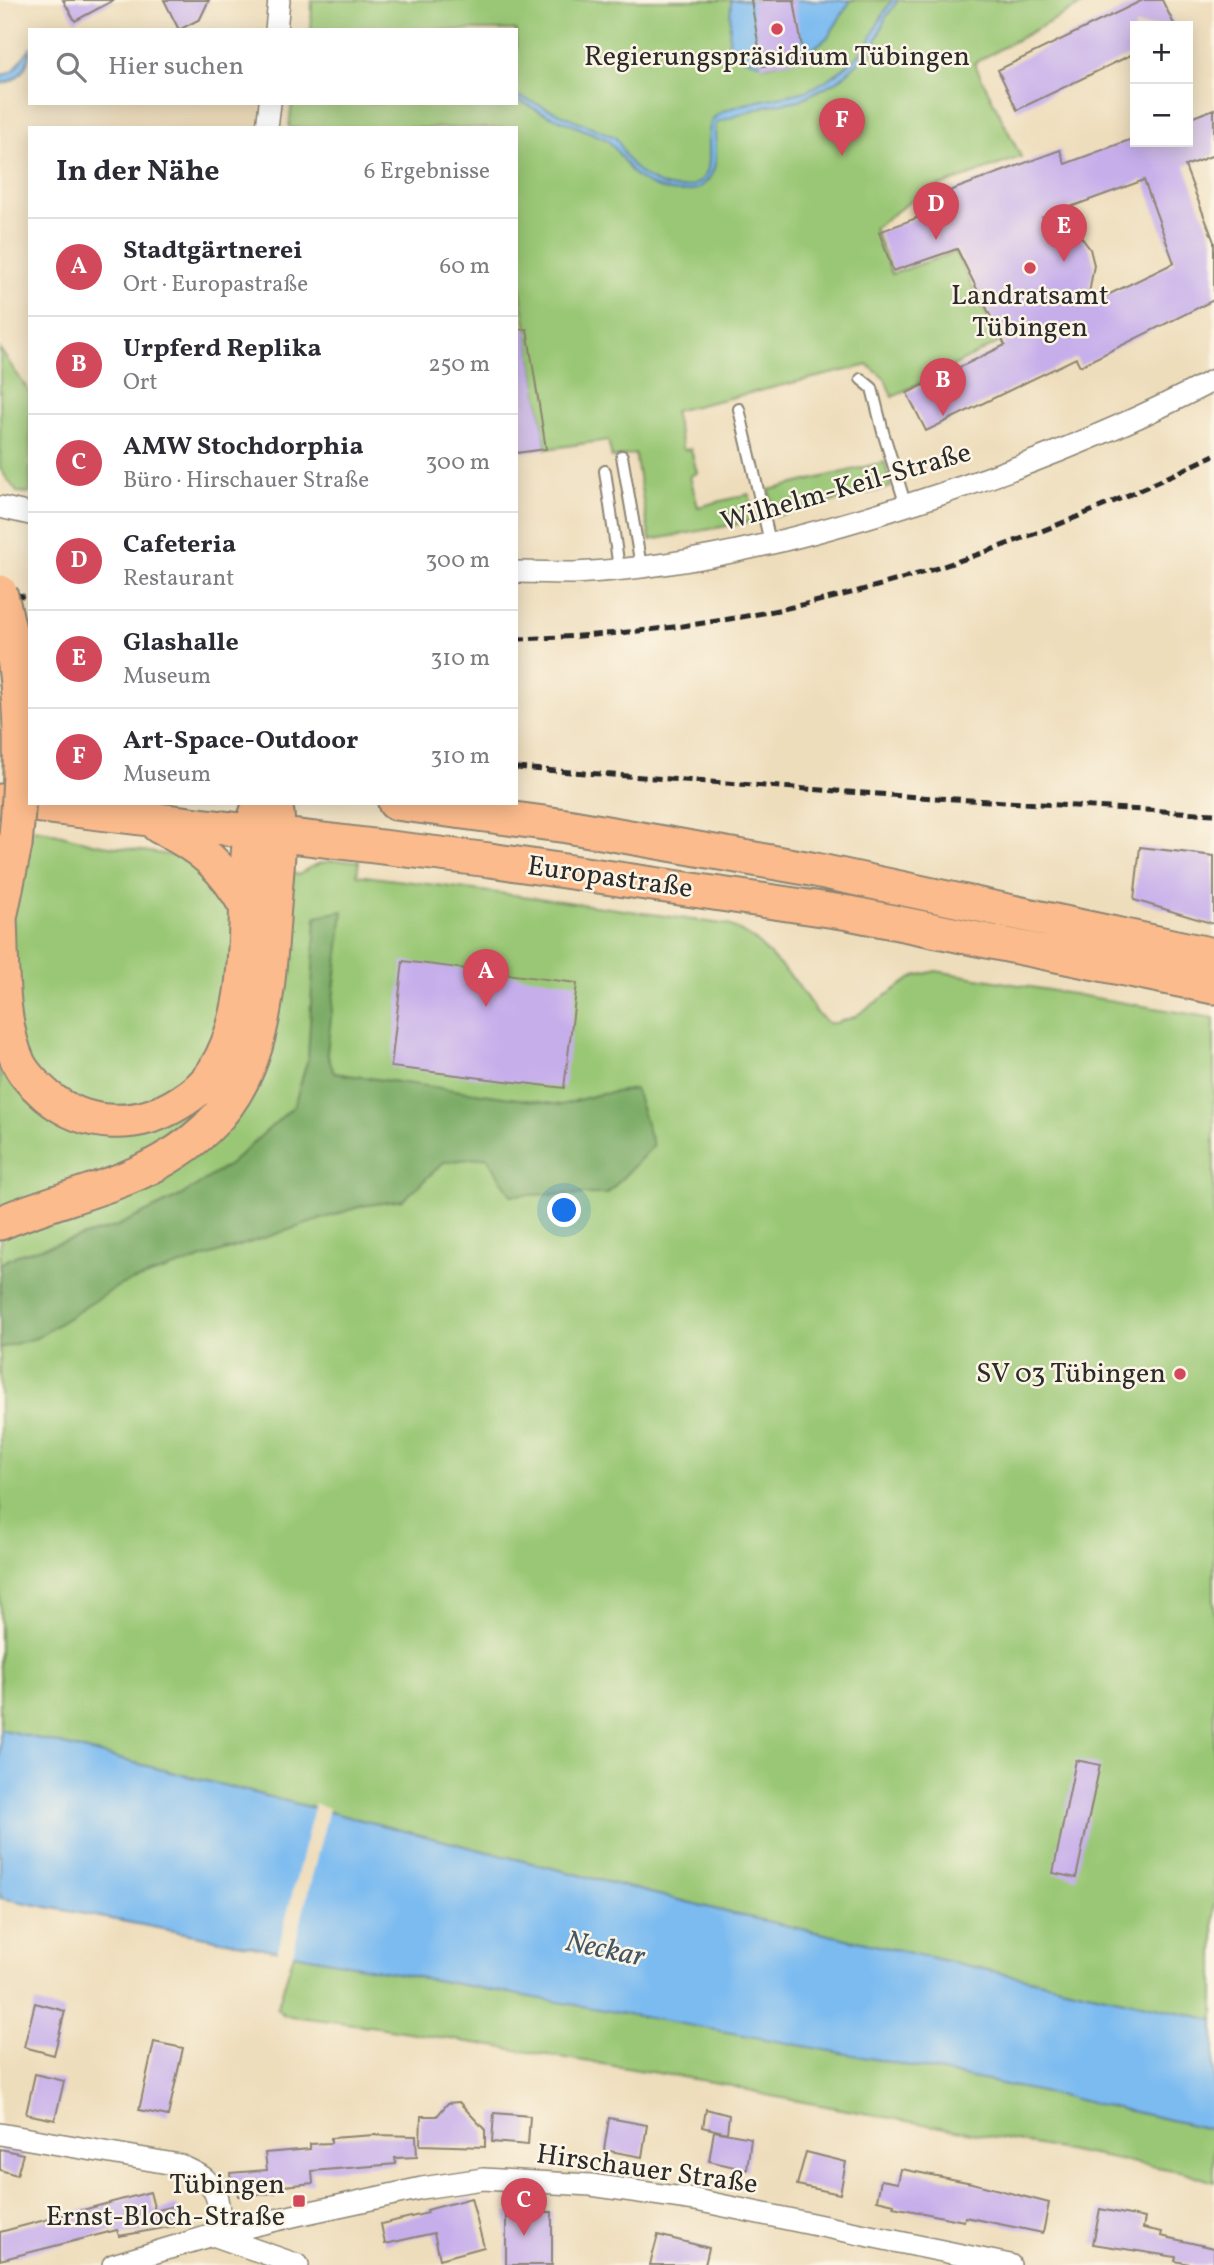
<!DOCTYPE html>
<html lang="de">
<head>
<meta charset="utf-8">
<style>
	:root { --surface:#fff; --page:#f7f7f7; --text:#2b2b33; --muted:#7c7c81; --line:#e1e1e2; --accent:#d1495b }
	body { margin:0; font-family:Vollkorn,serif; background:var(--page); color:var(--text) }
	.controls { position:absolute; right:21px; top:21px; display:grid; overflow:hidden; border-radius:0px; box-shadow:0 4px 18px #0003 }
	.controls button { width:63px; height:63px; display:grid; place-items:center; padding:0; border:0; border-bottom:2px solid var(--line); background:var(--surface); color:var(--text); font:35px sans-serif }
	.you { position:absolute; left:565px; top:1211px; width:24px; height:24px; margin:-18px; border:5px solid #fff; border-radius:50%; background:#1a73e8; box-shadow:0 0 0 10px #1a73e833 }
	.badge { display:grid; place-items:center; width:46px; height:46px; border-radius:50%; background:var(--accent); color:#fff; font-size:23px; font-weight:700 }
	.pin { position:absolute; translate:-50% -58px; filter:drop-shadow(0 2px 4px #0008) }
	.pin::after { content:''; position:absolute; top:37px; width:24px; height:21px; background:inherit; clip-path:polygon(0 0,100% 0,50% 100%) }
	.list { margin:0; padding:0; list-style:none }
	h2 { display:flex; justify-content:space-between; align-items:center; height:91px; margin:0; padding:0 28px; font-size:30px }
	h2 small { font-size:23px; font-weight:400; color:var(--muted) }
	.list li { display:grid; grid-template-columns:46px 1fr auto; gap:21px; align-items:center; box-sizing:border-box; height:98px; padding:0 28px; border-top:2px solid var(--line) }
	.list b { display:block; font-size:26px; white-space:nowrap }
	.list p { margin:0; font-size:23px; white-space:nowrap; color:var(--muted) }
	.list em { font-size:23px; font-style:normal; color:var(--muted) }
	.icon { flex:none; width:38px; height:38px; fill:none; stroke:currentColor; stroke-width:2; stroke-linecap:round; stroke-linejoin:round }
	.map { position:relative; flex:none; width:1214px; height:2265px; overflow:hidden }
	.search { position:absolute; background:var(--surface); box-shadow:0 4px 18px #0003; left:28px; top:28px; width:490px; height:77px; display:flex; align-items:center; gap:18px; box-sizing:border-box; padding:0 24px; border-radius:0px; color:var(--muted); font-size:26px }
	.panel { position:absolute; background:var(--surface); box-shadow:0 4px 18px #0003; left:28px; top:126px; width:490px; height:679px; border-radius:0px }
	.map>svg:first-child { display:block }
</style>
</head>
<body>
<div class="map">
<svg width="1214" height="2265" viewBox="0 0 1214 2265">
	<rect width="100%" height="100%" fill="#fcf5e5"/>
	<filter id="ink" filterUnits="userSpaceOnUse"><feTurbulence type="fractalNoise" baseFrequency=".0143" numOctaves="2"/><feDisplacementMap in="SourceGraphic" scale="14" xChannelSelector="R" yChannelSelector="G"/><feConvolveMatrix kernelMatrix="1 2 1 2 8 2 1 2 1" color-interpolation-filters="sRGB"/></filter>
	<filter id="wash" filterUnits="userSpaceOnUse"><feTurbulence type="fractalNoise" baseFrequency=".00686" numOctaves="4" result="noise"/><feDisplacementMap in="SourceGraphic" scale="28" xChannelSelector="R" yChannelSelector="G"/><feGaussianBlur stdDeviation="1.57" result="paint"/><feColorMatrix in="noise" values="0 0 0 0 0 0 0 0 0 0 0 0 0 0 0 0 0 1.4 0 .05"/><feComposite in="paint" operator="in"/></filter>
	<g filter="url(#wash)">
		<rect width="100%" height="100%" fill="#edb"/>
		<path fill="#9ac775" stroke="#627950" stroke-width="2" d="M 312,0 L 751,0 L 763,66 L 804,58 L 794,0 L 1090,0 L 974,63 L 1021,157 L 923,192 L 874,228 L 892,274 L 955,252 L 1000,342 L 892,397 L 885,379 L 868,365 L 674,411 L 683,450 L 691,449 L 697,473 L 690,476 L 698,507 L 749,494 L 755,521 L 650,540 L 635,454 L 612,458 L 608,440 L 546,449 L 516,263 L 516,128 L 289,128 L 292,103 L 516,103 L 516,30 L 311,30 Z
			M 0,349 L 30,393 L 30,493 L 17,492 L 0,469 Z
			M 885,462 L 891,487 L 776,516 L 769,490 Z
			M 0,824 L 46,831 L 96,844 L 176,856 L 192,862 L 248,862 L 299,875 C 317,859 336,860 359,861 L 357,875 L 553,900 L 729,925 L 755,940 L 794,980 L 818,1014 L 828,1023 L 836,1023 L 854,1017 L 915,976 L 936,971 L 1214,1018 L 1214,2020 L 734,1914 L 0,1729 Z
			M 294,1954 C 601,2010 910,2059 1214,2130 L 1214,2182 L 1184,2172 L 766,2095 L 724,2084 L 377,2027 L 284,2015 L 277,2008 Z"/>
		<path fill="#7bac66" stroke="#536c48" stroke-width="2" d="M 343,911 L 327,1053 L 334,1073 L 561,1105 L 596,1095 L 635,1089 L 653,1146 L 607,1194 L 511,1195 L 487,1157 L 444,1162 L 403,1200 L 362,1206 L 120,1285 L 36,1338 L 0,1348 L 0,1264 L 17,1255 L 115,1227 L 180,1196 L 230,1164 L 294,1106 L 308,1058 L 316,916 Z"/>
		<path fill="#7cbbf0" stroke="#54738e" stroke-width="2" d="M 731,0 L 851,0 L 828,37 L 811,50 L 758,63 L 740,57 L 729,45 Z
			M 892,0 L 898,0 L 886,17 L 873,49 L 839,80 L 800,100 L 765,106 L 718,122 L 715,125 C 715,139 718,155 714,168 C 703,203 659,194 636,176 C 624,166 619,149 606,139 L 539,111 L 516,99 L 516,95 L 615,137 C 621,143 622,152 628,160 C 640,177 667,192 688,187 C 725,178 699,136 714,118 C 726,103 787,97 806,91 C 813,88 819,85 825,81 C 841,71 859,58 869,42 C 877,26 881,15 892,0 Z
			M 30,48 C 30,67 18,81 0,84 L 0,76 L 13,71 Z
			M 0,1729 L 734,1914 L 1214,2020 L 1214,2130 C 940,2066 661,2021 384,1971 C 256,1947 128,1922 0,1898 Z"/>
		<path fill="#edb" d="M 315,1804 L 329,1808 L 292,1957 L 277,1954 Z"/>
		<g id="blocks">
			<path fill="#c6aeeb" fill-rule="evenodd" d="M 63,0 L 114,0 L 75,21 Z
				M 164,0 L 209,0 L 200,19 L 179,30 Z
				M 751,0 L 794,0 L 804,59 L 762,66 Z
				M 1143,0 L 1162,0 L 1175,26 L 1135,26 L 1135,53 L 1017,110 L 998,70 Z
				M 1214,109 L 1214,155 L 1185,166 L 1214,242 L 1214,300 L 1080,366 L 1076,358 L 926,431 L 907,393 L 1005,345 L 957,249 L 893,271 L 879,232 L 930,213 L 925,200 L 1060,150 L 1065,164 L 1135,138 L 1135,142 L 1188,142 L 1188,119 ZM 1144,180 L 1174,263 L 1087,305 L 1094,265 L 1090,249 L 1081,237 L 1043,217 Z
				M 527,329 L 546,449 L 516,453 L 516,330 Z
				M 1140,847 L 1214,856 L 1214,924 L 1134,900 Z
				M 403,961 L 577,983 L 564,1088 L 391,1067 Z
				M 1076,1760 L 1100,1765 L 1076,1878 L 1053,1873 Z
				M 35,2003 L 65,2011 L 54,2055 L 24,2047 Z
				M 154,2042 L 183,2048 L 168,2116 L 139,2110 Z
				M 35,2074 L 64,2081 L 55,2120 L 26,2114 Z
				M 459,2102 L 485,2130 L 485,2147 L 420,2145 L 421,2116 L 437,2116 L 448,2103 Z
				M 706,2109 L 729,2115 L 727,2133 L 703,2127 Z
				M 494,2113 L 530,2116 L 528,2145 L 492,2142 Z
				M 609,2118 L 647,2125 L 642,2157 L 604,2150 Z
				M 714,2131 L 751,2138 L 747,2170 L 709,2161 Z
				M 375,2135 L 416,2136 L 417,2157 L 395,2158 L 396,2164 L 312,2171 L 313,2183 L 274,2187 L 275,2193 L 238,2196 L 237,2190 L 232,2190 L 230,2173 L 267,2170 L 265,2153 L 310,2149 L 310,2144 L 331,2143 L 331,2138 Z
				M 0,2149 L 23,2154 L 17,2175 L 0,2170 Z
				M 806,2152 L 846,2162 L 840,2194 L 797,2185 Z
				M 901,2169 L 972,2183 L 1049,2203 L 1043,2233 L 965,2217 L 964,2221 L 893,2207 L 894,2204 L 877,2200 L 881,2180 L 898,2183 Z
				M 150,2192 L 155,2211 L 177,2205 L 181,2225 L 119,2236 L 117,2230 L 0,2260 L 0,2232 Z
				M 471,2198 L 484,2247 L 440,2259 L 434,2233 L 385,2244 L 381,2224 L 428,2213 L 427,2210 Z
				M 1100,2209 L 1145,2218 L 1143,2228 L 1162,2232 L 1161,2236 L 1214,2248 L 1214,2265 L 1194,2265 L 1175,2261 L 1176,2257 L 1093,2244 Z
				M 506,2212 L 552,2212 L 552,2265 L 506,2265 Z
				M 658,2235 L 709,2248 L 705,2265 L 650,2265 Z"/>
		</g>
	</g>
	<g filter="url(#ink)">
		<use href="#blocks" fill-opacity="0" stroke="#8c8473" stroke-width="2"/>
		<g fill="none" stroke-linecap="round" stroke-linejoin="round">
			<g stroke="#8c8473" stroke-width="14">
				<path id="lane" d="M 861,379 L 872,388 L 883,432 L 906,506
					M 739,409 L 770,542
					M 622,456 L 641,566
					M 605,471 L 619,568"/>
			</g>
			<g stroke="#8c8473" stroke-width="24">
				<path id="street" d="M 276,30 L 279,0
					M 267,128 L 270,103
					M 0,507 L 30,514
					M 516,572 C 536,572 555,573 574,573 C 699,567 823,533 941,494 C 1035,463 1126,426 1214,380
					M 0,2134 L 180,2165 C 188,2170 199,2173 205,2179 C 221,2194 222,2217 213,2235
					M 213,2235 L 298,2265
					M 113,2265 L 213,2235 L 297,2215 L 422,2188 L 483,2179 L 591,2185 L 696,2200 L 1010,2265"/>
			</g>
			<g stroke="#8c8473" stroke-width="37">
				<path id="primary" d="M 0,801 L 490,860 L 849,913 L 1214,987
					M 395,803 L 567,826 L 811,869 L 1214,955
					M 158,826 C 200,847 224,866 247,908
					M 0,918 C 2,961 0,1025 19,1064 C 25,1076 37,1087 47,1096 C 86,1128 137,1129 179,1103 C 192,1095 206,1085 214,1071 C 247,1019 245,951 247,891 C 248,860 246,831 261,803
					M 0,918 L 15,845
					M 0,1223 C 52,1200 110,1190 160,1162 C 260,1107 266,1022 273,920 C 275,885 281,848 277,813"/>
			</g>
			<use href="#lane" stroke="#fff" stroke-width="10"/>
			<use href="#street" stroke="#fff" stroke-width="21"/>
			<use href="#primary" stroke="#fbbb8c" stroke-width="33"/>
			<path stroke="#2b2b2b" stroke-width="5" stroke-dasharray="10 5" stroke-linecap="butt" d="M 0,590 L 30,598
				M 516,639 C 611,636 708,626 801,605 C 944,573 1082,520 1214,455
				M 0,661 L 30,673
				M 516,768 L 919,797 L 1214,814"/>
			<g stroke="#8c8473" stroke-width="37" stroke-linecap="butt">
				<path id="primary-bridge" d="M 0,592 C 23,673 24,761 15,845"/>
			</g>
			<use href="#primary-bridge" stroke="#fbbb8c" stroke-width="33"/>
		</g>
	</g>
	<g fill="#d1495b" stroke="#fcf5e5" stroke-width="2.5">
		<circle cx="777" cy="29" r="7"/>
		<circle cx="1030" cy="268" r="7"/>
		<circle cx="1180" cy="1374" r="7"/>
		<rect x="292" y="2194" width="14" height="14" rx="3.5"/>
	</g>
	<g text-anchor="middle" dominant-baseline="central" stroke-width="5" stroke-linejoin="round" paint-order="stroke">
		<g font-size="28" fill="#2b2b2b" stroke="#fcf5e5">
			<text x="777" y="57">Regierungspräsidium Tübingen</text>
			<text x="1030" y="296">Landratsamt<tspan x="1030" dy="32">Tübingen</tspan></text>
			<text x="1166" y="1374" text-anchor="end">SV 03 Tübingen</text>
			<text x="285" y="2185" text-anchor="end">Tübingen<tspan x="285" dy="32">Ernst-Bloch-Straße</tspan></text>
		</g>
		<g font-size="28" fill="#2b2b2b" stroke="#fcf5e5">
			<text transform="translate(846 488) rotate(-16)">Wilhelm-Keil-Straße</text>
			<text transform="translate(610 878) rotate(8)">Europastraße</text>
			<text transform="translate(647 2170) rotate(8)">Hirschauer Straße</text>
		</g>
		<g font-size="30" font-style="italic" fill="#435666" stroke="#fcf5e5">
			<text transform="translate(605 1950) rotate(12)">Neckar</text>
		</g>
	</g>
</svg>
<div class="controls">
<button>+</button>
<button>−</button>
</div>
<div class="you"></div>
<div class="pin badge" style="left:486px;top:1007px">A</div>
<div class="pin badge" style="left:943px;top:416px">B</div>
<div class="pin badge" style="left:524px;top:2236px">C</div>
<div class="pin badge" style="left:936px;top:240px">D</div>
<div class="pin badge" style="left:1064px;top:262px">E</div>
<div class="pin badge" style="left:842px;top:156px">F</div>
<div class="search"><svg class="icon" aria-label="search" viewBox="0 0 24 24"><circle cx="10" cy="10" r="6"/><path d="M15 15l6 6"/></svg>Hier suchen</div>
<section class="panel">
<h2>In der Nähe<small>6 Ergebnisse</small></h2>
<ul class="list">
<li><span class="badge">A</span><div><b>Stadtgärtnerei</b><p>Ort · Europastraße</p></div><em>60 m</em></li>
<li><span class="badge">B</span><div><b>Urpferd Replika</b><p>Ort</p></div><em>250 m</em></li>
<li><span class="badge">C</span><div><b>AMW Stochdorphia</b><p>Büro · Hirschauer Straße</p></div><em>300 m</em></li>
<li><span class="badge">D</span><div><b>Cafeteria</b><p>Restaurant</p></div><em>300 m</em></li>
<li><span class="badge">E</span><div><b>Glashalle</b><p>Museum</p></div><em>310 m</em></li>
<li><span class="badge">F</span><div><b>Art-Space-Outdoor</b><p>Museum</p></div><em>310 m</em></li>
</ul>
</section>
</div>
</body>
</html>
